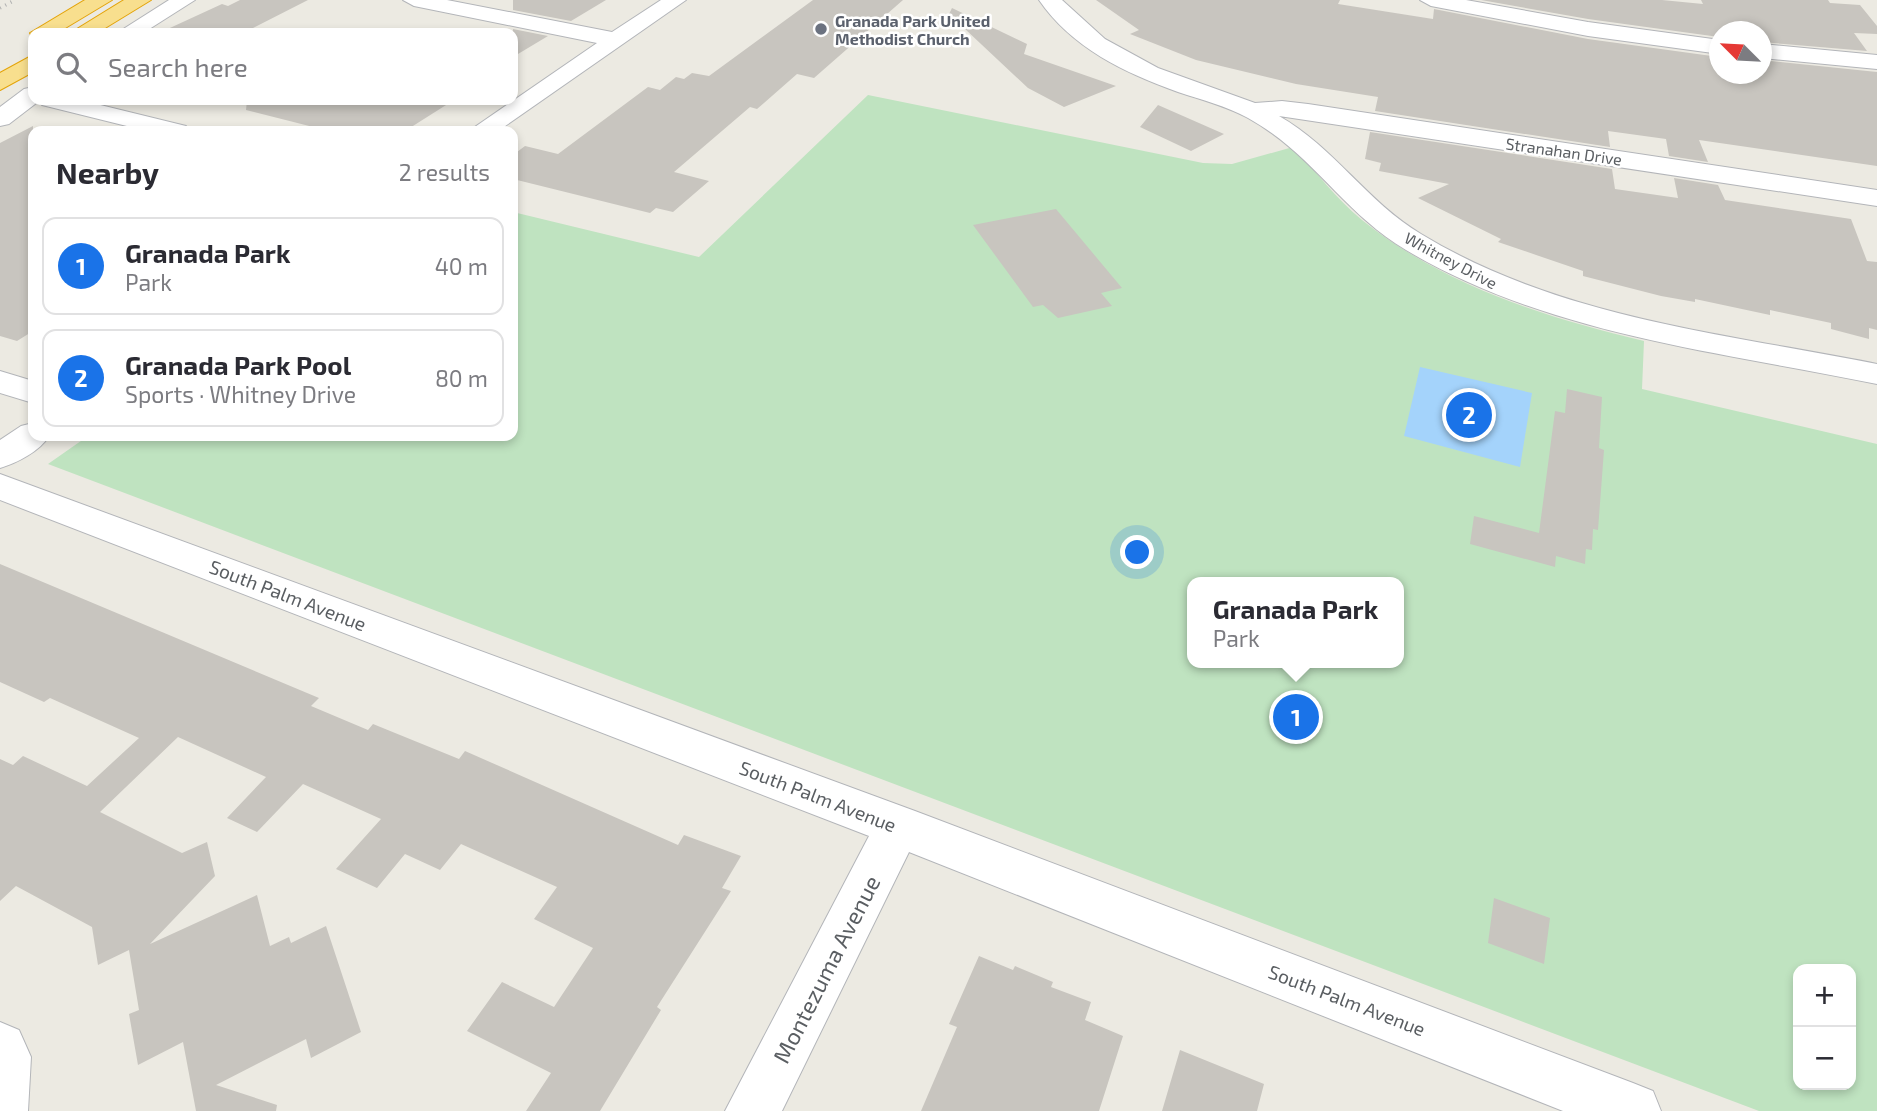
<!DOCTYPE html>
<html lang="en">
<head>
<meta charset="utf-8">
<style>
	:root { --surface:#fff; --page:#f7f7f7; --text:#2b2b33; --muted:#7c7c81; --line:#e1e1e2; --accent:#1a73e8 }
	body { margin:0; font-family:"Exo 2",sans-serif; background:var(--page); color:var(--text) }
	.controls { position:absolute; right:21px; bottom:21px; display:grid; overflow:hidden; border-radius:14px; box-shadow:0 4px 10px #0003 }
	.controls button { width:63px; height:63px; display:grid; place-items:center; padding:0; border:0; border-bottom:2px solid var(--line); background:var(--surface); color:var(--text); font:35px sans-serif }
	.compass { position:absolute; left:1709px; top:21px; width:63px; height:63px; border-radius:50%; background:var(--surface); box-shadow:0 4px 10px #0003; rotate:294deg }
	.you { position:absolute; left:1138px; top:553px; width:24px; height:24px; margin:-18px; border:5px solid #fff; border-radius:50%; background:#1a73e8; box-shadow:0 0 0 10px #1a73e833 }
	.badge { display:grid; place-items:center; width:46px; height:46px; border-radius:50%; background:var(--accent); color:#fff; font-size:23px; font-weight:700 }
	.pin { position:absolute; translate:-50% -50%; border:4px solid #fff; box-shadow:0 2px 7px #0006 }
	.popup { position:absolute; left:1187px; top:577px; width:217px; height:91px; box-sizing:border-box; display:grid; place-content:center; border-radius:14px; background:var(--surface); filter:drop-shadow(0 2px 5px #0005); font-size:23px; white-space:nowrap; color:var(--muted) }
	.popup b { font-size:26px; color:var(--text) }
	.popup::after { content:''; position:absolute; left:50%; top:100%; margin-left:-14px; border:14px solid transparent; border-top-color:var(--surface) }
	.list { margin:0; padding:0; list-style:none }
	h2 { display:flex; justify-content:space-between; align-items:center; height:91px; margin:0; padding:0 28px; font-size:30px }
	h2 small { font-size:23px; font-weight:400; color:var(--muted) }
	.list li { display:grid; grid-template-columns:46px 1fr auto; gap:21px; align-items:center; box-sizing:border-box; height:98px; margin:0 14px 14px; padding:0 14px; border:2px solid var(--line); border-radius:14px }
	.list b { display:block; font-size:26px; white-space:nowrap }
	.list p { margin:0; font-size:23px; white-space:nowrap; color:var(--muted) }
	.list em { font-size:23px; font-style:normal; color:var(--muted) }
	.icon { flex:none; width:38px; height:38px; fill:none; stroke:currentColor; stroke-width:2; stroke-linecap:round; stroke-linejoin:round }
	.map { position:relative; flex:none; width:1877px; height:1111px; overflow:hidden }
	.search { position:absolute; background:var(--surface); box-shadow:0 4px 10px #0003; left:28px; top:28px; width:490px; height:77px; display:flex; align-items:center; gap:18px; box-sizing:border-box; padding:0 24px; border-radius:14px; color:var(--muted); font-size:26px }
	.panel { position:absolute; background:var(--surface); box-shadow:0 4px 10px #0003; left:28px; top:126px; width:490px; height:315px; border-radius:14px }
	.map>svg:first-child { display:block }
</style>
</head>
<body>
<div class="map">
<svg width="1877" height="1111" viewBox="0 0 1877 1111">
	<rect width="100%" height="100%" fill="#eceae2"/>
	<path fill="#bfe3c0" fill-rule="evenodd" d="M 868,95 L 1203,163 L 1232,164 L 1293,147 C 1316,171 1336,199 1362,220 C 1443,285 1544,317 1644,341 L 1642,389 L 1877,444 L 1877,1111 L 1759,1111 L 48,464 L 88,436 L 513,436 L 513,212 L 699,257 ZM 1193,582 L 1399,582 L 1399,663 L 1193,663 ZM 1798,969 L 1851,969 L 1851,1085 L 1798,1085 Z"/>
	<path fill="#a4d3fb" d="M 1420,367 L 1532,393 L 1520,467 L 1404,436 Z"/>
	<path fill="#c8c5bf" d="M 240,0 L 308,0 L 247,31 L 235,28 L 224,33 L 159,33 L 222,4 L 228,6 Z
		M 513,0 L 606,0 L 571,21 L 513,10 Z
		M 813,0 L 903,0 L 814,78 L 797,74 L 757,109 L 750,107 L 674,172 L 709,181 L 673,212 L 656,208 L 650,213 L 513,179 L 513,155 L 525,146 L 558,154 L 648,87 L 660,90 L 676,77 L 684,79 L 692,73 L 709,76 Z
		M 1096,0 L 1340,0 L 1338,4 L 1433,19 L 1434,9 L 1588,39 L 1719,57 L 1719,74 L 1761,74 L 1761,60 L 1877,72 L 1877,166 L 1699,140 L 1708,162 L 1669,156 L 1666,139 L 1608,131 L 1610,147 L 1375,111 L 1378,97 L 1296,84 L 1196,60 L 1130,34 L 1139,30 Z
		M 1481,0 L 1662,0 L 1703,4 L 1701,0 L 1828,0 L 1830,3 L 1860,5 L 1877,26 L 1877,34 L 1854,33 L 1867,51 L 1761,42 L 1761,32 L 1719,32 L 1719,37 L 1588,19 Z
		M 952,8 L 1027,44 L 1024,54 L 1116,86 L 1064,107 L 1028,88 L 949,14 Z
		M 513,29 L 548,36 L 513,57 Z
		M 247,100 L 454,100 L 405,131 L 329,131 L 246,110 Z
		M 1158,105 L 1224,134 L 1191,151 L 1140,127 Z
		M 33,126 L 33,331 L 17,341 L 0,336 L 0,143 Z
		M 1370,132 L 1612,169 L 1615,189 L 1678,198 L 1674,178 L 1718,185 L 1725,200 L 1851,219 L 1867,261 L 1877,262 L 1877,330 L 1869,328 L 1869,339 L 1831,329 L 1831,323 L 1770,310 L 1770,315 L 1695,299 L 1695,302 L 1661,296 L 1583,276 L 1583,271 L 1498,242 L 1501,239 L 1418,198 L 1449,184 L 1379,171 L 1381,163 L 1365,159 Z
		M 1056,209 L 1122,288 L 1101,293 L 1112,306 L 1058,318 L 1043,305 L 1033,307 L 973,225 Z
		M 1567,389 L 1602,397 L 1599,448 L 1604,450 L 1598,530 L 1593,529 L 1592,550 L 1586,549 L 1585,564 L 1556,556 L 1555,567 L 1470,544 L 1474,516 L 1539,533 L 1555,411 L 1565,413 Z
		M 0,564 L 319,698 L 311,706 L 368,730 L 373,724 L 459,759 L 465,751 L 678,845 L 684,835 L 741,856 L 722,888 L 731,891 L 657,1007 L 661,1010 L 600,1111 L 526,1111 L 551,1073 L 467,1031 L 502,982 L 554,1007 L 593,948 L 534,919 L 557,887 L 461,844 L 440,870 L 405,854 L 377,888 L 336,869 L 381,819 L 303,784 L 257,832 L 227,818 L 266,777 L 178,737 L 100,812 L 182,853 L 207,842 L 215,876 L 150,944 L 257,895 L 270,946 L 289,937 L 291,943 L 326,926 L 361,1032 L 311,1058 L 306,1039 L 216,1085 L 277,1105 L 276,1111 L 196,1111 L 183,1042 L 138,1065 L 129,1014 L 139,1010 L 129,950 L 98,965 L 92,927 L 16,886 L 0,901 L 0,759 L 13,765 L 23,756 L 87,786 L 139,738 L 50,698 L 44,702 L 0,682 Z
		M 1494,898 L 1550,918 L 1544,964 L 1488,943 Z
		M 979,956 L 1013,970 L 1015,966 L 1053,982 L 1051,987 L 1091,1002 L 1085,1020 L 1123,1036 L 1099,1111 L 921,1111 L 957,1027 L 949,1024 Z
		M 1180,1050 L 1264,1084 L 1257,1111 L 1162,1111 Z"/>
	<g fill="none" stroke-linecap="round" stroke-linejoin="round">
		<g stroke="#b3b5b9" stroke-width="2">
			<path id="minor" d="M 169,0 L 195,0 L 143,33 L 117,33 Z
				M 403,0 L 447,0 L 612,32 L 661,0 L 686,0 L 498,131 L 469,131 L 597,43 L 414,6 Z
				M 1039,0 L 1062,0 L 1105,39 L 1158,68 L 1255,103 L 1282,101 L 1308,104 L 1877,190 L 1877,206 L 1279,116 C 1334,147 1367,202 1421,234 C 1559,318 1722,333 1877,364 L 1877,384 C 1717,351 1549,335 1406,250 C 1342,212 1313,154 1248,118 C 1226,106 1202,100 1178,92 C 1125,73 1072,48 1039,0 Z
				M 1420,0 L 1466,0 L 1588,22 L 1720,40 L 1720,54 L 1588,36 L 1431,6 Z
				M 1762,44 L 1877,55 L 1877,69 L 1762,58 Z
				M 33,87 L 33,100 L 80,100 L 186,126 L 190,131 L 147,131 L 42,105 L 39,101 L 9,124 L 0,126 L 0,107 L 24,89 Z
				M 0,371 L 33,381 L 33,403 L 0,393 Z
				M 33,423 L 33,436 L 49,436 C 40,451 17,463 0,468 L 0,440 L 21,426 Z
				M 0,474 L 915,811 L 1633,1083 L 1653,1091 L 1661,1111 L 1563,1111 L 909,852 L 782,1111 L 725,1111 L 869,836 L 0,500 Z
				M 0,1022 L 19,1030 L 31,1057 L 28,1111 L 0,1111 Z"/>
		</g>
		<g stroke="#e4a40a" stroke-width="2">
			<path id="highway" d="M 85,0 L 112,0 L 57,33 L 33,33 L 33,38 L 30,33 Z
				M 124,0 L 151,0 L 97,33 L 72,32 Z
				M 33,55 L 33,72 L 0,90 L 0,73 Z"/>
		</g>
		<use href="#minor" fill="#fff" fill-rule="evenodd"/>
		<use href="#highway" fill="#f8df8e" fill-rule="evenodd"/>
		<path stroke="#b1b2b2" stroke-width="3.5" stroke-dasharray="1 5" stroke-linecap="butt" d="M 0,8 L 15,0"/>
	</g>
	<circle fill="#6b7280" stroke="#fff" stroke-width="2.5" cx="821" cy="29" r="7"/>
	<g text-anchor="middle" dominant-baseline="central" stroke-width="5" stroke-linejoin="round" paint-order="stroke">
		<g font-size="16" font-weight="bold" fill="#5b616d" stroke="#fff" text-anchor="start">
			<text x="835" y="20">Granada Park United<tspan x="835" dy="18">Methodist Church</tspan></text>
		</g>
		<g font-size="16" fill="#5a5e62" stroke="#fff">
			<text transform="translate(1564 151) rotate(8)">Stranahan Drive</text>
			<text transform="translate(1451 260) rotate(28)">Whitney Drive</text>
		</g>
		<g font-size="19" fill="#5a5e62" stroke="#fff">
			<text transform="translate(288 595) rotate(21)">South Palm Avenue</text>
			<text transform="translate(818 796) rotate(21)">South Palm Avenue</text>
			<text transform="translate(1347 1000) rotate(21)">South Palm Avenue</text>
		</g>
		<g font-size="23" fill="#5a5e62" stroke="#fff">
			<text transform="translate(826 969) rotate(-63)">Montezuma Avenue</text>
		</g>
	</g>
</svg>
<div class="controls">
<button>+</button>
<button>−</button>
</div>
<svg class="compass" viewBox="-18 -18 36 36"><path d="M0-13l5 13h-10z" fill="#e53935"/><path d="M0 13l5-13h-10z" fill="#7c7c81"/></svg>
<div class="you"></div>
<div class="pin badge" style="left:1296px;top:717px">1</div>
<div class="popup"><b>Granada Park</b>Park</div>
<div class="pin badge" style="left:1469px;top:415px">2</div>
<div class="search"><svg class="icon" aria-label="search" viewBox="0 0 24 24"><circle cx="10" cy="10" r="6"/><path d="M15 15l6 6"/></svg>Search here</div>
<section class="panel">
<h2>Nearby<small>2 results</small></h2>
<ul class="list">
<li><span class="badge">1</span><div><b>Granada Park</b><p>Park</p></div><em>40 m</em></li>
<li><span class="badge">2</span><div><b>Granada Park Pool</b><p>Sports · Whitney Drive</p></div><em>80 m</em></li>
</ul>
</section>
</div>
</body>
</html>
